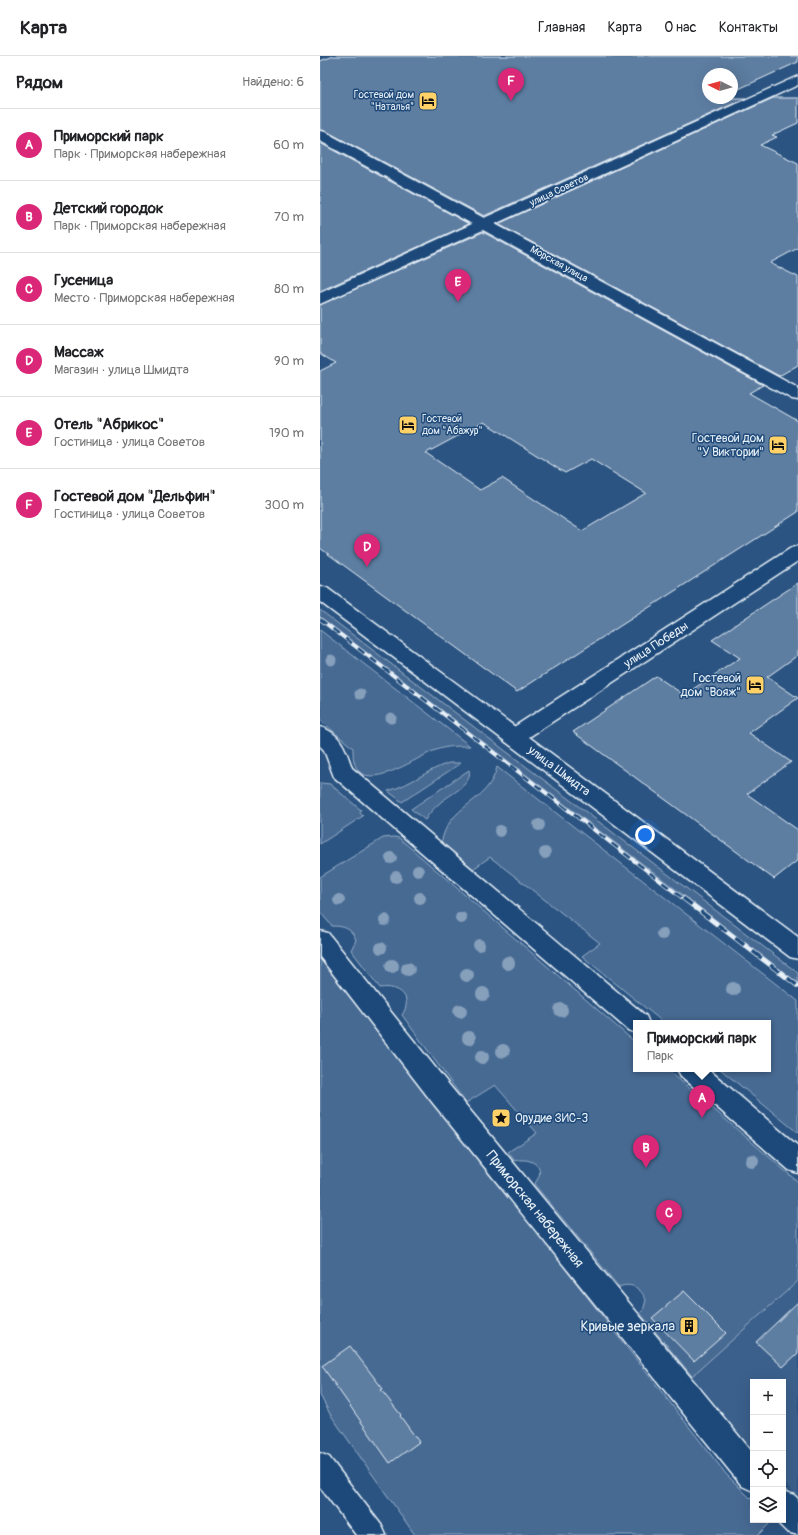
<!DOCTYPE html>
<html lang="ru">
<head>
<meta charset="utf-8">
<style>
	:root { --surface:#fff; --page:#f2f2f2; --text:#202124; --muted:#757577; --line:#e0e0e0; --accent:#db2777 }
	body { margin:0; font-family:Pangolin,sans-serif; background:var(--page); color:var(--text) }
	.controls { position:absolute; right:12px; bottom:12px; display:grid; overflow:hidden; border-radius:0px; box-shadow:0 4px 16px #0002 }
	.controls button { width:36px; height:36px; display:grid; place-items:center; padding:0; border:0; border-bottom:1px solid var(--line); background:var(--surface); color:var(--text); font:20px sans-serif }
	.compass { position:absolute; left:382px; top:12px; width:36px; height:36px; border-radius:50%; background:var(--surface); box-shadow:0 4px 16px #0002; rotate:275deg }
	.you { position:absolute; left:325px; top:779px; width:14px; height:14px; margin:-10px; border:3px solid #fff; border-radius:50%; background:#1a73e8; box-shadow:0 0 0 6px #1a73e833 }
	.badge { display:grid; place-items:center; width:26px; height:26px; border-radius:50%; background:var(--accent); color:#fff; font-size:13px; font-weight:700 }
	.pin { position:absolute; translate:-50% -33px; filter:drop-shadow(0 1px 2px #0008) }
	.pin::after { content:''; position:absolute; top:21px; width:14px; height:12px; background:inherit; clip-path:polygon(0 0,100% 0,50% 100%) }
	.popup { position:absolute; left:313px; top:964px; width:138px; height:52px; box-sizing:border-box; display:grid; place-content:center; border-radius:0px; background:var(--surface); filter:drop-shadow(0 1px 3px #0005); font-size:13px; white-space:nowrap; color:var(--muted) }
	.popup b { font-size:15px; color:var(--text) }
	.popup::after { content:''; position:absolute; left:50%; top:100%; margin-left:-8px; border:8px solid transparent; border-top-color:var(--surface) }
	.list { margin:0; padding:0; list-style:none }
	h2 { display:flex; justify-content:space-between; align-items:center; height:52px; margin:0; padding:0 16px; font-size:17px }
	h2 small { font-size:13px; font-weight:400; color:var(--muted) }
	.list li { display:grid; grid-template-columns:26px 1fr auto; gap:12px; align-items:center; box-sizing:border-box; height:72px; padding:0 16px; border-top:1px solid var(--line) }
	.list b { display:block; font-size:15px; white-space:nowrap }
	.list p { margin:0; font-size:13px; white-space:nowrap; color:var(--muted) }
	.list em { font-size:13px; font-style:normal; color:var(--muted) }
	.icon { flex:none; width:22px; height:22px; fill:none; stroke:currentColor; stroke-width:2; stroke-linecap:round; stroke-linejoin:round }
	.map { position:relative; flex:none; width:478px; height:1479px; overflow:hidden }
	header { display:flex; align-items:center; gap:24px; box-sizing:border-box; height:56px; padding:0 20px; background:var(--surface); border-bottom:1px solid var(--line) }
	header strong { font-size:19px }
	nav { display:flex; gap:22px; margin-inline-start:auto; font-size:14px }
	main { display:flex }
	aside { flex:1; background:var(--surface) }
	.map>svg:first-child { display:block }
</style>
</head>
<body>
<header>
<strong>Карта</strong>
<nav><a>Главная</a><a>Карта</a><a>О нас</a><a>Контакты</a></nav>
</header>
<main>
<aside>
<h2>Рядом<small>Найдено: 6</small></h2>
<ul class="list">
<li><span class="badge">A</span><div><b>Приморский парк</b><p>Парк · Приморская набережная</p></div><em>60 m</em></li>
<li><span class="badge">B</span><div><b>Детский городок</b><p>Парк · Приморская набережная</p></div><em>70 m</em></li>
<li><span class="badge">C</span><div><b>Гусеница</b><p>Место · Приморская набережная</p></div><em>80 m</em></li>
<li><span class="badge">D</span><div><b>Массаж</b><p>Магазин · улица Шмидта</p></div><em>90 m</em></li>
<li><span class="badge">E</span><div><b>Отель &quot;Абрикос&quot;</b><p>Гостиница · улица Советов</p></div><em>190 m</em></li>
<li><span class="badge">F</span><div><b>Гостевой дом &quot;Дельфин&quot;</b><p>Гостиница · улица Советов</p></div><em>300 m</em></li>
</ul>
</aside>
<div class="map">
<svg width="478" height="1479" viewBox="0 0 478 1479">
	<rect width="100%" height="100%" fill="#2b5482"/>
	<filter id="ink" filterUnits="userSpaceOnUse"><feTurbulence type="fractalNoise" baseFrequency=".025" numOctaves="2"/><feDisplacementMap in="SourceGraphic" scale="8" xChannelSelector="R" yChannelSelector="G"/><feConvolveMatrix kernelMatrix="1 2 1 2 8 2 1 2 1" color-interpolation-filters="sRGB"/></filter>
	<g filter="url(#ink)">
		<path fill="#3a608b" d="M 478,1225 L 478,1441 L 463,1425 L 463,1326 L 433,1326 L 433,1394 L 372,1320 Z"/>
		<path fill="#476b93" stroke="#98aec6" d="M 0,554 L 478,917 L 478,927 L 0,561 Z
			M 0,574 L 150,690 C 138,690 127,690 116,694 C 95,701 31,750 33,692 L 0,664 Z
			M 129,707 L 141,707 L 82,746 L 68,735 C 90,729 107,714 129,707 Z
			M 177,711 L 478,945 L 478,1077 L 400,1013 L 448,1013 L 448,967 L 344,967 L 262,900 L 280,887 L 170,801 L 153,813 L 121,788 C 128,747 168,749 177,711 Z
			M 149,714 C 153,728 131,738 122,745 C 115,751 109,757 105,764 L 91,753 Z
			M 0,727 L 10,728 L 41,754 L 40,757 L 43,760 L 0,788 Z
			M 74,781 L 79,782 L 316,987 L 316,1013 L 347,1013 L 478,1126 L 478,1225 L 372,1320 L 320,1257 L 323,1255 L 326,1244 C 321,1232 311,1226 299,1231 L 214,1128 C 229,1112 211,1100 195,1105 L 188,1096 L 217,1077 L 175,1029 L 146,1047 L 82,959 C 94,941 79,929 60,932 L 31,894 L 36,884 C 32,872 23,870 12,870 L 0,856 L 0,821 L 63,782 Z
			M 0,900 L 406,1418 L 433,1445 L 433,1464 L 451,1464 L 452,1465 L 438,1479 L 95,1479 L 10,1358 L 0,1339 Z"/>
		<path fill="#5d7da1" stroke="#e8f1f8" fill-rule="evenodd" d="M 14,0 L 478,0 L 478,6 L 412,36 L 412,18 L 388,18 L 388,42 L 426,42 L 164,160 L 6,75 L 0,74 L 0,5 Z
			M 453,42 L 478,42 L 478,67 L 452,79 L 457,81 L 440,89 L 478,107 L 478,192 L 450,207 L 478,221 L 478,309 L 459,320 L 178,168 Z
			M 0,87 L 149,168 L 0,235 Z
			M 163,176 L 443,329 L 429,337 L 478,365 L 478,456 L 197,636 L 0,492 L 0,315 L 16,307 L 0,297 L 0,249 ZM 164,366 L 245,417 L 271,403 L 326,437 L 262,475 L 182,422 L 160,434 L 106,397 Z
			M 478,527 L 478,599 L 447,621 L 478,642 L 429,677 L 471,706 L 427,738 L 478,774 L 478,804 L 454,823 L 253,676 L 336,620 L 364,639 L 420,602 L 392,584 Z
			M 364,1235 L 406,1277 L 374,1305 L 332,1262 Z
			M 478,1246 L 478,1297 L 463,1311 L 436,1286 Z
			M 30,1290 L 63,1333 L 61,1334 L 81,1359 L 80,1360 L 99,1386 L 70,1407 L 2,1310 Z"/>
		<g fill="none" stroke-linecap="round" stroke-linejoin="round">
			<g stroke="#e8f1f8" stroke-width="3">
				<path id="service" d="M 0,1397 L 9,1401 L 62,1470 L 66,1479 L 36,1479 L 0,1431 Z"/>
			</g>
			<g stroke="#e8f1f8" stroke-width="3">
				<path id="pedestrian" d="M 0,671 C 21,677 26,694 32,712 L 326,960 L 329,967 L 316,967 L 316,977 L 308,974 L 14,721 L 4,694 L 0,690 Z
					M 0,875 L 8,877 L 130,1030 L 433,1397 L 433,1435 L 422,1430 L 112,1046 L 0,901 Z
					M 357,1013 L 388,1013 L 478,1090 L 478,1117 L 469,1114 L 361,1020 Z
					M 463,1435 L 474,1439 L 478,1443 L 478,1479 L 467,1476 L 455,1464 L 463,1464 Z"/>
			</g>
			<g stroke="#e8f1f8" stroke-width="3">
				<path id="minor" d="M 478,20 L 478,29 L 175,168 L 478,332 L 478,344 L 472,343 L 163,174 L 0,248 L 0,237 L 152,168 L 0,85 L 0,75 L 5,76 L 164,162 Z
					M 0,530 L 7,532 L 202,676 L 205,681 L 202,686 L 194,688 L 186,686 L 0,546 Z"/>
			</g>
			<g stroke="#e8f1f8" stroke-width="3">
				<path id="tertiary" d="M 478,490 L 478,505 L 209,681 L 478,881 L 478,903 L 470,901 L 186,686 L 183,681 L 186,676 L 471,492 Z"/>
			</g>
			<use href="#service" fill="#1f4a7a" fill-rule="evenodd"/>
			<use href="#pedestrian" fill="#1f4a7a" fill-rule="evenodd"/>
			<use href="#minor" fill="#1f4a7a" fill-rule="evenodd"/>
			<use href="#tertiary" fill="#1f4a7a" fill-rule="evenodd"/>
			<g stroke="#e8f1f8" stroke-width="4">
				<path id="rail-far1" d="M 0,563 L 364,843"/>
			</g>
			<g stroke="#e8f1f8" stroke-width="5">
				<path id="rail" d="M 363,842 L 478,930"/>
			</g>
			<use href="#rail-far1" stroke="#1f4a7a" stroke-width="2.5" stroke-dasharray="8" stroke-linecap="butt"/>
			<use href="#rail" stroke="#1f4a7a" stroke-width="3.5" stroke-dasharray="11" stroke-linecap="butt"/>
		</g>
		<g fill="#869fbb">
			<circle cx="11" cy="604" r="5.5"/>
			<circle cx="40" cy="638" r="5.5"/>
			<circle cx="71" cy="662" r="5.5"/>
			<circle cx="219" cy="769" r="6"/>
			<circle cx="180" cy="775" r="6"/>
			<circle cx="225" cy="797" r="6"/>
			<circle cx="71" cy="802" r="6"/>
			<circle cx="98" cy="815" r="6"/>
			<circle cx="76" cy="821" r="6"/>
			<circle cx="100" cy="842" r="6"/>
			<circle cx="19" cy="844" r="6"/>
			<circle cx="141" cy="862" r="6"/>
			<circle cx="65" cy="864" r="6"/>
			<circle cx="342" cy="878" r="6"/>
			<circle cx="159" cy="889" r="6"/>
			<circle cx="61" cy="892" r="6"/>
			<circle cx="188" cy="907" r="7"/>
			<circle cx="72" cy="910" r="7"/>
			<circle cx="88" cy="913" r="7"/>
			<circle cx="147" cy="919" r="7"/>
			<circle cx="413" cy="933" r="7"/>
			<circle cx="163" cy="938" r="7"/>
			<circle cx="241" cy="954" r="7"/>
			<circle cx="140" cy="955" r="7"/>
			<circle cx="149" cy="982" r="7"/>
			<circle cx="183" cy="995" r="7"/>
			<circle cx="162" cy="1001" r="7"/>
			<circle cx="432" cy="1105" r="7"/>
		</g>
	</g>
	<defs>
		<g id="hotel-square" transform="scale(1)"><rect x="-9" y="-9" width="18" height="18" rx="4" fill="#ffd166" stroke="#1f4a7a"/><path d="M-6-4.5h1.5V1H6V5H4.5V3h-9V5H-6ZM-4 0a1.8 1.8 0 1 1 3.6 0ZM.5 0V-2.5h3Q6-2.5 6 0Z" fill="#111"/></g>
		<g id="sight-square" transform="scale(1)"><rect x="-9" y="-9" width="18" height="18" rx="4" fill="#ffd166" stroke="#1f4a7a"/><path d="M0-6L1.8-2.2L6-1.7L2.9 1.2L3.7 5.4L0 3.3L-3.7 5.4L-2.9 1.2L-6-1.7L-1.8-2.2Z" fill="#111"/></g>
		<g id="building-square" transform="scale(1)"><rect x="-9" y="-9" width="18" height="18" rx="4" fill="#ffd166" stroke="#1f4a7a"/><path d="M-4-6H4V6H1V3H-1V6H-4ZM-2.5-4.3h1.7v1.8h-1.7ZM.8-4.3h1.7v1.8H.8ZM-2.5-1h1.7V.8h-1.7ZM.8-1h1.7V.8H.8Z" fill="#111"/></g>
	</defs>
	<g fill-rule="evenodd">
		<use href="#hotel-square" x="108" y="45"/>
		<use href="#hotel-square" x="88" y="369"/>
		<use href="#hotel-square" x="458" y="389"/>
		<use href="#hotel-square" x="435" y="629"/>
		<use href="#sight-square" x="181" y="1062"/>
		<use href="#building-square" x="369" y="1270"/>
	</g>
	<g text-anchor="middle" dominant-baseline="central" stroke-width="3" stroke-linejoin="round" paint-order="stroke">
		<g font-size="10" fill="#e8f1f8" stroke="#1f4a7a" text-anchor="end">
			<text x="94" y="39">Гостевой дом<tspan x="94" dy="12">"Наталья"</tspan></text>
			<text x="102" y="363" text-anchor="start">Гостевой<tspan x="102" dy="12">дом "Абажур"</tspan></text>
		</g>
		<g font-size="10" fill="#e8f1f8" stroke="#1f4a7a">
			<text transform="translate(239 134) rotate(-25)">улица Советов</text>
			<text transform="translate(239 208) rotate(29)">Морская улица</text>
		</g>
		<g font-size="12" fill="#e8f1f8" stroke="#1f4a7a" text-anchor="end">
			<text x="444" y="382">Гостевой дом<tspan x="444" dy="14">"У Виктории"</tspan></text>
			<text x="421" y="622">Гостевой<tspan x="421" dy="14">дом "Вояж"</tspan></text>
			<text x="195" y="1062" text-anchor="start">Орудие ЗИС-3</text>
		</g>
		<g font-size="12" fill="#e8f1f8" stroke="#1f4a7a">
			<text transform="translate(336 589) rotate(-33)">улица Победы</text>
			<text transform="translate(239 715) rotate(37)">улица Шмидта</text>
		</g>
		<g font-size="14" fill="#e8f1f8" stroke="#1f4a7a">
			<text transform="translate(215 1153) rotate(51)">Приморская набережная</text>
		</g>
		<g font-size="14" fill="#e8f1f8" stroke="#1f4a7a" text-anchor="end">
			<text x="355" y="1270">Кривые зеркала</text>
		</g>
	</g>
</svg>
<div class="controls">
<button>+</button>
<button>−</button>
<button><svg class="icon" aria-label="locate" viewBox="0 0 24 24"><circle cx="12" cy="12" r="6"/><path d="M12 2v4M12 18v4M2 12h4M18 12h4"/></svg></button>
<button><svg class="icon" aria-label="layers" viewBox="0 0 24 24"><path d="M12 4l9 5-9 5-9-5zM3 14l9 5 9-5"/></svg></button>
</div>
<svg class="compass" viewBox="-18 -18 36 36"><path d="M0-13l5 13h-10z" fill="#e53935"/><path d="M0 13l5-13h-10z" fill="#757577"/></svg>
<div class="you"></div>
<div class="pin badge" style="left:382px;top:1062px">A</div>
<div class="popup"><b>Приморский парк</b>Парк</div>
<div class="pin badge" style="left:326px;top:1112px">B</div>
<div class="pin badge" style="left:349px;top:1177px">C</div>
<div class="pin badge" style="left:47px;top:511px">D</div>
<div class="pin badge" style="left:138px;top:246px">E</div>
<div class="pin badge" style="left:191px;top:45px">F</div>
</div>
</main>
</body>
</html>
